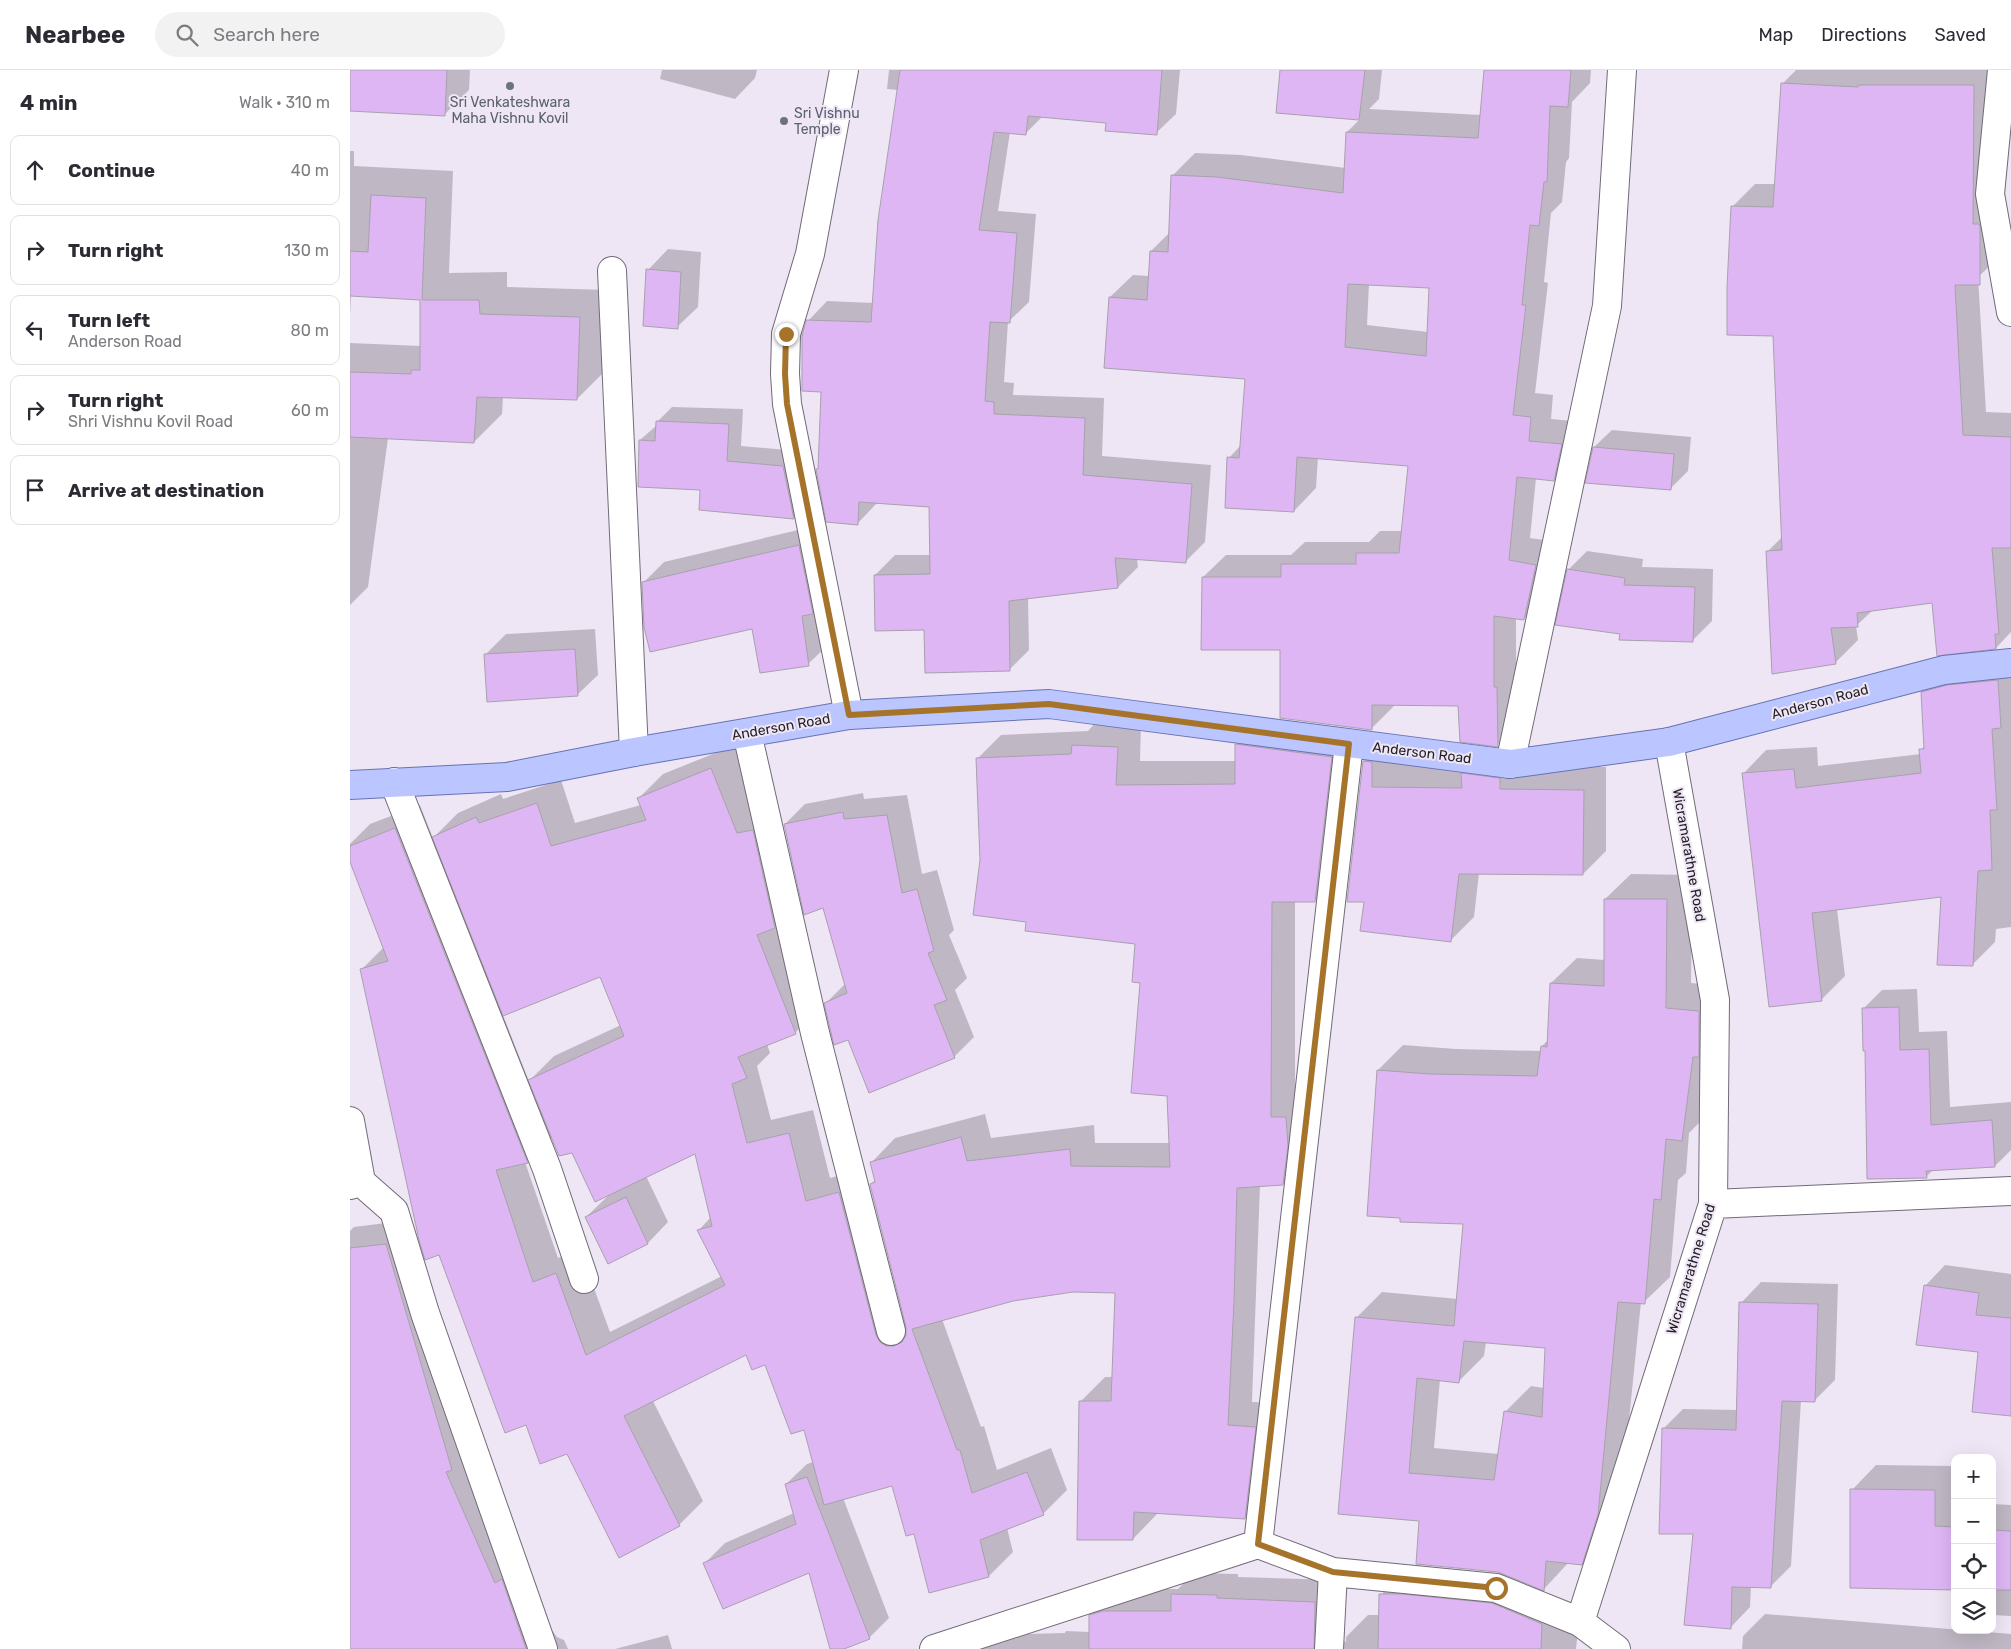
<!DOCTYPE html>
<html lang="en">
<head>
<meta charset="utf-8">
<style>
	:root { --surface:#fff; --page:#f2f2f3; --text:#2b2b33; --muted:#7c7c81; --line:#e1e1e2 }
	body { margin:0; font-family:Rubik,sans-serif; background:var(--page); color:var(--text) }
	.controls { position:absolute; right:15px; bottom:15px; display:grid; overflow:hidden; border-radius:10px; box-shadow:0 5px 20px #0002 }
	.controls button { width:45px; height:45px; display:grid; place-items:center; padding:0; border:0; border-bottom:1px solid var(--line); background:var(--surface); color:var(--text); font:25px sans-serif }
	.stop { position:absolute; width:15px; height:15px; margin:-11px; border:4px solid #a5742a; border-radius:50%; background:#fff }
	.stop.end { background:#a5742a; border-color:#fff; box-shadow:0 1px 5px #0008 }
	.list { margin:0; padding:0; list-style:none }
	h2 { display:flex; justify-content:space-between; align-items:center; height:65px; margin:0; padding:0 20px; font-size:21px }
	h2 small { font-size:16px; font-weight:400; color:var(--muted) }
	.list li { display:grid; grid-template-columns:32px 1fr auto; gap:15px; align-items:center; box-sizing:border-box; height:70px; margin:0 10px 10px; padding:0 10px; border:1px solid var(--line); border-radius:10px }
	.list b { display:block; font-size:19px; white-space:nowrap }
	.list p { margin:0; font-size:16px; white-space:nowrap; color:var(--muted) }
	.list em { font-size:16px; font-style:normal; color:var(--muted) }
	.icon { flex:none; width:28px; height:28px; fill:none; stroke:currentColor; stroke-width:2; stroke-linecap:round; stroke-linejoin:round }
	.map { position:relative; flex:none; width:1661px; height:1579px; overflow:hidden }
	header { display:flex; align-items:center; gap:30px; box-sizing:border-box; height:70px; padding:0 25px; background:var(--surface); border-bottom:1px solid var(--line) }
	header strong { font-size:24px }
	nav { display:flex; gap:28px; margin-inline-start:auto; font-size:18px }
	.search { width:350px; height:45px; background:var(--page); display:flex; align-items:center; gap:12px; box-sizing:border-box; padding:0 18px; border-radius:28px; color:var(--muted); font-size:19px }
	main { display:flex }
	aside { flex:1; background:var(--surface) }
	.map>svg:first-child { display:block }
</style>
</head>
<body>
<header>
<strong>Nearbee</strong>
<div class="search"><svg class="icon" aria-label="search" viewBox="0 0 24 24"><circle cx="10" cy="10" r="6"/><path d="M15 15l6 6"/></svg>Search here</div>
<nav><a>Map</a><a>Directions</a><a>Saved</a></nav>
</header>
<main>
<aside>
<h2>4 min<small>Walk · 310 m</small></h2>
<ul class="list">
<li><svg class="icon" aria-label="ahead" viewBox="0 0 24 24"><path d="M12 20V5M6 11l6-6 6 6"/></svg><div><b>Continue</b></div><em>40 m</em></li>
<li><svg class="icon" aria-label="right" viewBox="0 0 24 24"><path d="M7 20v-9h11M14 6l5 5-5 5"/></svg><div><b>Turn right</b></div><em>130 m</em></li>
<li><svg class="icon" aria-label="left" viewBox="0 0 24 24"><path d="M17 20v-9H6M10 6l-5 5 5 5"/></svg><div><b>Turn left</b><p>Anderson Road</p></div><em>80 m</em></li>
<li><svg class="icon" aria-label="right" viewBox="0 0 24 24"><path d="M7 20v-9h11M14 6l5 5-5 5"/></svg><div><b>Turn right</b><p>Shri Vishnu Kovil Road</p></div><em>60 m</em></li>
<li><svg class="icon" aria-label="arrive" viewBox="0 0 24 24"><path d="M6 21V4h12l-3 4 3 4H6"/></svg><div><b>Arrive at destination</b></div></li>
</ul>
</aside>
<div class="map">
<svg width="1661" height="1579" viewBox="0 0 1661 1579">
	<rect width="100%" height="100%" fill="#efe6f5"/>
	<path fill="#0003" fill-rule="evenodd" d="M 0,0 L 120,0 L 119,20 L 94,45 L 0,40 Z
		M 312,0 L 407,0 L 405,8 L 385,29 L 310,9 Z
		M 539,0 L 830,0 L 826,44 L 806,63 L 757,51 L 693,46 L 675,64 L 660,62 L 648,141 L 686,144 L 679,232 L 658,252 L 654,312 L 664,313 L 663,325 L 754,328 L 752,386 L 861,395 L 855,472 L 835,492 L 787,488 L 788,497 L 768,517 L 678,527 L 679,580 L 659,600 L 576,559 L 525,505 L 545,485 L 581,485 L 580,436 L 528,432 L 508,453 L 467,399 L 470,397 L 472,321 L 458,251 L 477,231 L 524,233 L 548,20 L 537,19 Z
		M 931,0 L 1032,0 L 1029,29 L 1019,39 L 1131,45 L 1135,0 L 1241,0 L 1240,13 L 1222,32 L 1219,88 L 1216,92 L 1212,132 L 1201,143 L 1194,212 L 1198,213 L 1185,323 L 1203,325 L 1201,349 L 1234,352 L 1226,387 L 1204,409 L 1186,408 L 1180,468 L 1208,472 L 1197,527 L 1174,549 L 1166,548 L 1166,595 L 1169,595 L 1170,653 L 1147,675 L 1109,634 L 1044,634 L 1044,636 L 1021,659 L 853,507 L 876,485 L 941,485 L 955,472 L 1019,472 L 1030,461 L 1053,461 L 1059,395 L 968,387 L 966,418 L 944,441 L 879,388 L 891,375 L 897,308 L 760,227 L 783,205 L 799,206 L 801,181 L 820,162 L 822,106 L 845,83 L 891,85 L 996,98 L 997,62 L 1010,49 L 927,42 ZM 1019,214 L 1081,217 L 1078,262 L 1017,255 Z
		M 1446,0 L 1647,0 L 1645,191 L 1628,207 L 1636,342 L 1661,343 L 1661,562 L 1646,578 L 1583,532 L 1523,540 L 1506,556 L 1508,570 L 1485,593 L 1417,482 L 1433,466 L 1424,264 L 1382,137 L 1405,114 L 1426,114 L 1432,14 Z
		M 0,81 L 4,81 L 4,96 L 103,101 L 99,203 L 157,202 L 157,217 L 257,220 L 255,301 L 227,329 L 153,327 L 152,344 L 124,372 L 38,368 L 18,517 L 0,535 L 0,273 L 71,276 L 71,229 L 1,225 L 0,245 Z
		M 318,179 L 351,182 L 348,237 L 327,257 L 298,200 Z
		M 322,337 L 393,339 L 391,376 L 448,381 L 458,433 L 443,448 L 352,419 L 290,370 L 307,355 L 307,352 Z
		M 1262,360 L 1341,367 L 1338,401 L 1321,418 L 1244,377 Z
		M 469,455 L 479,574 L 458,594 L 403,557 L 293,513 L 314,492 Z
		M 1237,481 L 1293,489 L 1292,497 L 1363,499 L 1362,551 L 1343,570 L 1271,563 L 1218,500 Z
		M 245,559 L 248,605 L 227,625 L 135,585 L 156,564 Z
		M 1661,589 L 1661,857 L 1646,859 L 1645,872 L 1622,895 L 1592,826 L 1487,839 L 1495,906 L 1472,929 L 1393,704 L 1416,680 L 1467,677 L 1468,696 L 1571,684 L 1571,680 L 1575,675 L 1572,623 L 1595,600 Z
		M 911,650 L 1005,663 L 989,806 L 965,831 L 945,831 L 945,1024 L 960,1023 L 957,1090 L 933,1114 L 910,1115 L 902,1332 L 929,1333 L 919,1423 L 895,1447 L 807,1442 L 807,1444 L 783,1469 L 731,1331 L 755,1307 L 763,1307 L 766,1221 L 722,1220 L 663,1230 L 592,1249 L 631,1357 L 634,1356 L 647,1400 L 701,1378 L 717,1420 L 693,1444 L 657,1458 L 663,1482 L 639,1506 L 580,1521 L 565,1462 L 543,1414 L 493,1428 L 539,1548 L 519,1568 L 491,1579 L 481,1579 L 460,1501 L 355,1493 L 375,1473 L 444,1443 L 436,1414 L 457,1394 L 463,1392 L 454,1358 L 416,1294 L 397,1284 L 303,1331 L 353,1431 L 329,1455 L 269,1486 L 11,900 L 34,877 L 0,789 L 0,774 L 20,754 L 70,735 L 83,768 L 108,743 L 151,724 L 153,729 L 211,710 L 225,753 L 291,735 L 289,728 L 313,704 L 385,675 L 411,740 L 469,938 L 445,963 L 417,974 L 420,983 L 407,996 L 421,1050 L 463,1040 L 480,1108 L 513,1099 L 550,1240 L 555,1249 L 521,1114 L 526,1109 L 521,1093 L 545,1068 L 635,1044 L 641,1068 L 744,1055 L 745,1073 L 821,1073 L 818,1025 L 792,912 L 787,873 L 678,851 L 631,790 L 627,689 L 651,665 L 738,661 L 747,651 L 791,653 L 790,691 L 886,691 L 887,675 ZM 251,906 L 271,955 L 204,986 L 179,1011 L 153,945 ZM 202,1067 L 223,1082 L 260,1124 L 236,1147 L 259,1192 L 298,1173 L 318,1152 L 296,1106 L 346,1082 L 361,1147 L 348,1161 L 372,1206 L 260,1262 L 230,1180 L 208,1188 L 175,1092 Z
		M 1037,668 L 1044,669 L 1044,694 L 1256,697 L 1256,781 L 1233,804 L 1129,803 L 1124,847 L 1100,871 L 1015,831 L 1014,691 Z
		M 513,723 L 514,729 L 557,725 L 572,804 L 587,800 L 604,860 L 599,865 L 617,908 L 605,920 L 624,967 L 604,987 L 498,968 L 476,933 L 496,913 L 474,836 L 435,754 L 455,734 Z
		M 1281,804 L 1342,805 L 1341,913 L 1374,916 L 1357,1045 L 1339,1063 L 1336,1103 L 1328,1110 L 1320,1207 L 1294,1232 L 1291,1232 L 1272,1419 L 1257,1468 L 1231,1494 L 1219,1492 L 1194,1519 L 1071,1450 L 990,1443 L 1007,1247 L 1032,1222 L 1108,1229 L 1114,1153 L 1028,1000 L 1053,975 L 1106,979 L 1191,981 L 1192,976 L 1198,970 L 1201,913 L 1227,888 L 1255,890 L 1255,829 ZM 1136,1272 L 1196,1277 L 1194,1318 L 1181,1316 L 1155,1342 L 1149,1384 L 1084,1378 L 1090,1309 L 1109,1311 L 1134,1286 Z
		M 1567,919 L 1569,962 L 1597,961 L 1600,1037 L 1661,1032 L 1661,1080 L 1645,1096 L 1584,1099 L 1576,1107 L 1516,980 L 1513,939 L 1532,920 Z
		M 60,1150 L 126,1374 L 169,1489 L 176,1486 L 202,1560 L 207,1567 L 214,1570 L 218,1579 L 0,1579 L 0,1161 L 4,1157 Z
		M 1595,1195 L 1661,1204 L 1661,1345 L 1630,1281 L 1575,1216 Z
		M 1411,1212 L 1488,1214 L 1485,1310 L 1464,1331 L 1451,1330 L 1441,1496 L 1421,1516 L 1401,1516 L 1400,1537 L 1380,1558 L 1344,1463 L 1313,1359 L 1333,1339 L 1387,1340 L 1391,1233 Z
		M 1526,1395 L 1605,1396 L 1605,1518 L 1502,1420 Z
		M 1642,1434 L 1661,1435 L 1661,1546 L 1642,1545 Z
		M 844,1503 L 888,1504 L 888,1507 L 986,1510 L 992,1570 L 996,1572 L 996,1567 L 1018,1545 L 1030,1545 L 1031,1525 L 1052,1503 L 1229,1549 L 1226,1579 L 621,1579 L 635,1565 L 715,1563 L 716,1561 L 740,1562 L 740,1546 L 762,1524 L 776,1519 L 828,1519 Z
		M 1415,1544 L 1661,1564 L 1661,1579 L 1392,1579 L 1393,1566 Z
		M 318,1565 L 322,1579 L 265,1579 Z"/>
	<path fill="#deb6f4" stroke="#a9a0ae" fill-rule="evenodd" d="M 0,0 L 97,0 L 95,46 L 0,41 Z
		M 550,0 L 812,0 L 807,65 L 755,61 L 756,53 L 678,46 L 676,65 L 644,62 L 629,160 L 667,163 L 660,253 L 640,252 L 635,331 L 644,332 L 644,344 L 735,348 L 733,405 L 842,414 L 836,493 L 765,488 L 768,518 L 659,531 L 660,601 L 575,603 L 574,560 L 525,561 L 524,505 L 580,504 L 579,437 L 509,432 L 508,455 L 476,452 L 466,399 L 468,399 L 471,322 L 452,321 L 452,266 L 456,250 L 521,252 L 528,150 Z
		M 930,0 L 1015,0 L 1009,50 L 926,43 Z
		M 1134,0 L 1221,0 L 1218,37 L 1200,36 L 1197,112 L 1194,112 L 1189,156 L 1180,155 L 1172,235 L 1176,235 L 1163,345 L 1181,347 L 1179,371 L 1212,374 L 1204,411 L 1167,407 L 1159,490 L 1186,495 L 1174,550 L 1144,546 L 1144,617 L 1147,617 L 1148,677 L 1110,672 L 1108,636 L 1022,635 L 1022,660 L 930,648 L 930,580 L 851,580 L 852,507 L 931,507 L 931,494 L 1006,494 L 1006,483 L 1049,483 L 1058,396 L 947,387 L 944,442 L 875,438 L 877,387 L 889,388 L 895,309 L 754,298 L 759,227 L 797,230 L 800,181 L 818,182 L 821,105 L 867,107 L 993,123 L 996,62 L 1128,68 ZM 998,214 L 1079,218 L 1076,286 L 995,277 Z
		M 1431,13 L 1508,17 L 1508,15 L 1624,15 L 1623,154 L 1629,154 L 1630,157 L 1630,215 L 1605,215 L 1613,365 L 1661,367 L 1661,478 L 1642,478 L 1649,564 L 1645,564 L 1646,579 L 1587,586 L 1582,533 L 1507,543 L 1508,557 L 1481,558 L 1486,594 L 1422,604 L 1416,481 L 1432,480 L 1423,266 L 1377,265 L 1377,217 L 1381,136 L 1423,137 Z
		M 21,125 L 76,128 L 72,230 L 129,230 L 130,244 L 230,247 L 227,330 L 127,327 L 124,373 L 0,367 L 0,302 L 61,304 L 61,300 L 70,300 L 70,230 L 0,226 L 0,181 L 18,182 Z
		M 296,199 L 331,202 L 328,259 L 293,256 Z
		M 306,351 L 379,354 L 377,391 L 433,396 L 444,449 L 349,440 L 350,420 L 288,417 L 289,370 L 305,371 Z
		M 1243,377 L 1324,384 L 1321,420 L 1235,413 Z
		M 449,475 L 463,544 L 452,546 L 459,596 L 410,603 L 402,559 L 300,582 L 294,557 L 292,512 Z
		M 1217,499 L 1275,508 L 1274,515 L 1345,517 L 1343,572 L 1269,570 L 1270,564 L 1205,555 Z
		M 225,579 L 228,626 L 137,632 L 134,584 Z
		M 1648,610 L 1651,658 L 1642,659 L 1647,740 L 1640,740 L 1642,800 L 1628,801 L 1623,896 L 1587,895 L 1591,827 L 1462,843 L 1472,931 L 1419,937 L 1392,703 L 1444,699 L 1446,718 L 1571,703 L 1569,679 L 1574,679 L 1571,622 L 1597,615 Z
		M 885,674 L 982,687 L 965,832 L 922,832 L 921,1047 L 936,1047 L 938,1076 L 933,1115 L 887,1118 L 884,1232 L 878,1355 L 906,1357 L 895,1449 L 784,1442 L 783,1470 L 727,1470 L 729,1331 L 761,1331 L 765,1223 L 723,1222 L 663,1231 L 562,1259 L 607,1380 L 610,1380 L 622,1423 L 677,1402 L 694,1445 L 630,1470 L 639,1507 L 579,1523 L 564,1464 L 556,1466 L 542,1416 L 474,1435 L 454,1360 L 441,1364 L 415,1295 L 402,1300 L 396,1285 L 274,1346 L 330,1456 L 269,1488 L 217,1384 L 190,1394 L 176,1355 L 155,1363 L 89,1185 L 75,1190 L 69,1170 L 10,899 L 38,891 L 0,792 L 0,776 L 45,758 L 178,1093 L 146,1100 L 183,1212 L 206,1203 L 236,1285 L 375,1215 L 347,1160 L 362,1156 L 345,1084 L 245,1132 L 222,1083 L 209,1086 L 178,1010 L 274,966 L 250,907 L 153,946 L 82,767 L 126,747 L 129,753 L 187,733 L 201,776 L 296,750 L 287,728 L 361,698 L 387,763 L 403,760 L 425,858 L 407,865 L 446,964 L 388,987 L 397,1008 L 382,1014 L 397,1073 L 439,1063 L 456,1131 L 489,1122 L 526,1265 L 530,1272 L 536,1276 L 544,1276 L 552,1272 L 556,1265 L 556,1257 L 520,1114 L 525,1112 L 520,1092 L 611,1067 L 617,1091 L 720,1079 L 721,1096 L 820,1097 L 817,1026 L 781,1023 L 790,913 L 782,912 L 785,874 L 675,861 L 676,852 L 623,845 L 630,790 L 626,688 L 721,684 L 722,675 L 768,677 L 766,715 L 885,714 Z
		M 1013,691 L 1022,692 L 1022,717 L 1112,718 L 1111,703 L 1150,708 L 1150,719 L 1234,720 L 1233,805 L 1109,804 L 1101,872 L 1010,861 L 1014,832 L 997,832 Z
		M 493,742 L 494,749 L 537,745 L 552,823 L 567,819 L 584,881 L 578,883 L 597,930 L 584,935 L 605,988 L 519,1023 L 498,970 L 484,975 L 474,933 L 497,923 L 473,838 L 454,845 L 434,754 Z
		M 1254,829 L 1317,829 L 1316,938 L 1349,941 L 1349,987 L 1343,987 L 1332,1071 L 1316,1069 L 1311,1130 L 1304,1129 L 1295,1234 L 1268,1232 L 1248,1445 L 1232,1495 L 1196,1491 L 1194,1521 L 1148,1502 L 1066,1494 L 1069,1451 L 988,1444 L 1005,1247 L 1104,1256 L 1113,1154 L 1050,1152 L 1050,1148 L 1017,1146 L 1027,1000 L 1080,1004 L 1187,1006 L 1191,976 L 1197,977 L 1200,913 L 1254,916 ZM 1114,1271 L 1195,1278 L 1192,1347 L 1154,1341 L 1144,1410 L 1059,1403 L 1067,1308 L 1109,1313 Z
		M 1549,937 L 1550,980 L 1579,979 L 1581,1055 L 1642,1050 L 1645,1097 L 1576,1101 L 1577,1108 L 1517,1109 L 1515,981 L 1513,981 L 1512,938 Z
		M 276,1127 L 298,1174 L 258,1194 L 235,1147 Z
		M 36,1174 L 102,1400 L 96,1402 L 145,1513 L 152,1509 L 176,1579 L 0,1579 L 0,1178 Z
		M 1574,1215 L 1629,1223 L 1626,1245 L 1661,1248 L 1661,1346 L 1622,1342 L 1628,1282 L 1566,1275 Z
		M 1389,1232 L 1468,1234 L 1465,1332 L 1432,1331 L 1421,1518 L 1382,1517 L 1381,1559 L 1334,1555 L 1343,1464 L 1309,1464 L 1312,1358 L 1386,1360 Z
		M 457,1407 L 520,1569 L 494,1579 L 480,1579 L 459,1503 L 373,1539 L 353,1493 L 446,1454 L 435,1414 Z
		M 1500,1419 L 1585,1420 L 1585,1456 L 1605,1457 L 1605,1520 L 1500,1518 Z
		M 1642,1460 L 1661,1461 L 1661,1520 L 1642,1520 Z
		M 821,1524 L 867,1525 L 867,1528 L 965,1532 L 964,1579 L 739,1579 L 739,1545 L 753,1541 L 821,1541 Z
		M 1029,1524 L 1052,1524 L 1142,1533 L 1192,1554 L 1191,1579 L 1028,1579 Z"/>
	<g fill="none" stroke-linecap="round" stroke-linejoin="round">
		<g stroke="#726a77" stroke-width="30">
			<path id="minor" d="M 494,0 L 460,184 L 436,264 L 435,304 L 437,334 L 499,645
				M 1652,0 L 1640,124 L 1661,242
				M 262,201 L 284,682
				M 397,663 L 465,963 L 541,1261
				M 1160,694 L 1257,236 L 1272,0
				M 44,712 L 197,1099 L 234,1209
				M 0,1051 L 11,1112
				M 0,1115 L 11,1112 L 44,1141 L 75,1243 L 193,1579
				M 1363,1134 L 1661,1121
				M 908,1474 L 999,674
				M 584,1579 L 908,1474 L 983,1502 L 1146,1518 L 1230,1552
				M 979,1579 L 983,1502
				M 1266,1579 L 1230,1552 L 1363,1134 L 1365,930 L 1319,672"/>
		</g>
		<g stroke="#6872b2" stroke-width="30">
			<path id="major" d="M 0,715 L 157,707 L 284,682 L 499,645 L 699,634 L 1160,694 L 1319,672 L 1594,600 L 1661,593"/>
		</g>
		<use href="#minor" stroke="#fff" stroke-width="28"/>
		<use href="#major" stroke="#bbc5ff" stroke-width="28"/>
	</g>
	<g fill="none" stroke-linecap="round" stroke-linejoin="round">
		<path stroke="#a5742a" stroke-width="6" d="M 436,264 L 435,304 L 437,334 L 499,645 L 699,634 L 999,674 L 908,1474 L 983,1502 L 1146,1518"/>
	</g>
	<g fill="#6b7280" stroke="#efe6f5" stroke-width="2">
		<circle cx="160" cy="16" r="5"/>
		<circle cx="434" cy="51" r="5"/>
	</g>
	<g text-anchor="middle" dominant-baseline="central" stroke-width="4" stroke-linejoin="round" paint-order="stroke">
		<g font-size="14" fill="#5b616d" stroke="#efe6f5">
			<text x="160" y="32">Sri Venkateshwara<tspan x="160" dy="16">Maha Vishnu Kovil</tspan></text>
			<text x="444" y="43" text-anchor="start">Sri Vishnu<tspan x="444" dy="16">Temple</tspan></text>
		</g>
		<g font-size="14" fill="#221f24" stroke="#efe6f5">
			<text transform="translate(1470 632) rotate(-15)">Anderson Road</text>
			<text transform="translate(431 657) rotate(-10)">Anderson Road</text>
			<text transform="translate(1072 683) rotate(7)">Anderson Road</text>
			<text transform="translate(1339 785) rotate(80)">Wicramarathne Road</text>
			<text transform="translate(1341 1199) rotate(-73)">Wicramarathne Road</text>
		</g>
	</g>
</svg>
<div class="controls">
<button>+</button>
<button>−</button>
<button><svg class="icon" aria-label="locate" viewBox="0 0 24 24"><circle cx="12" cy="12" r="6"/><path d="M12 2v4M12 18v4M2 12h4M18 12h4"/></svg></button>
<button><svg class="icon" aria-label="layers" viewBox="0 0 24 24"><path d="M12 4l9 5-9 5-9-5zM3 14l9 5 9-5"/></svg></button>
</div>
<div class="stop" style="left:1146px;top:1518px"></div>
<div class="stop end" style="left:436px;top:264px"></div>
</div>
</main>
</body>
</html>
